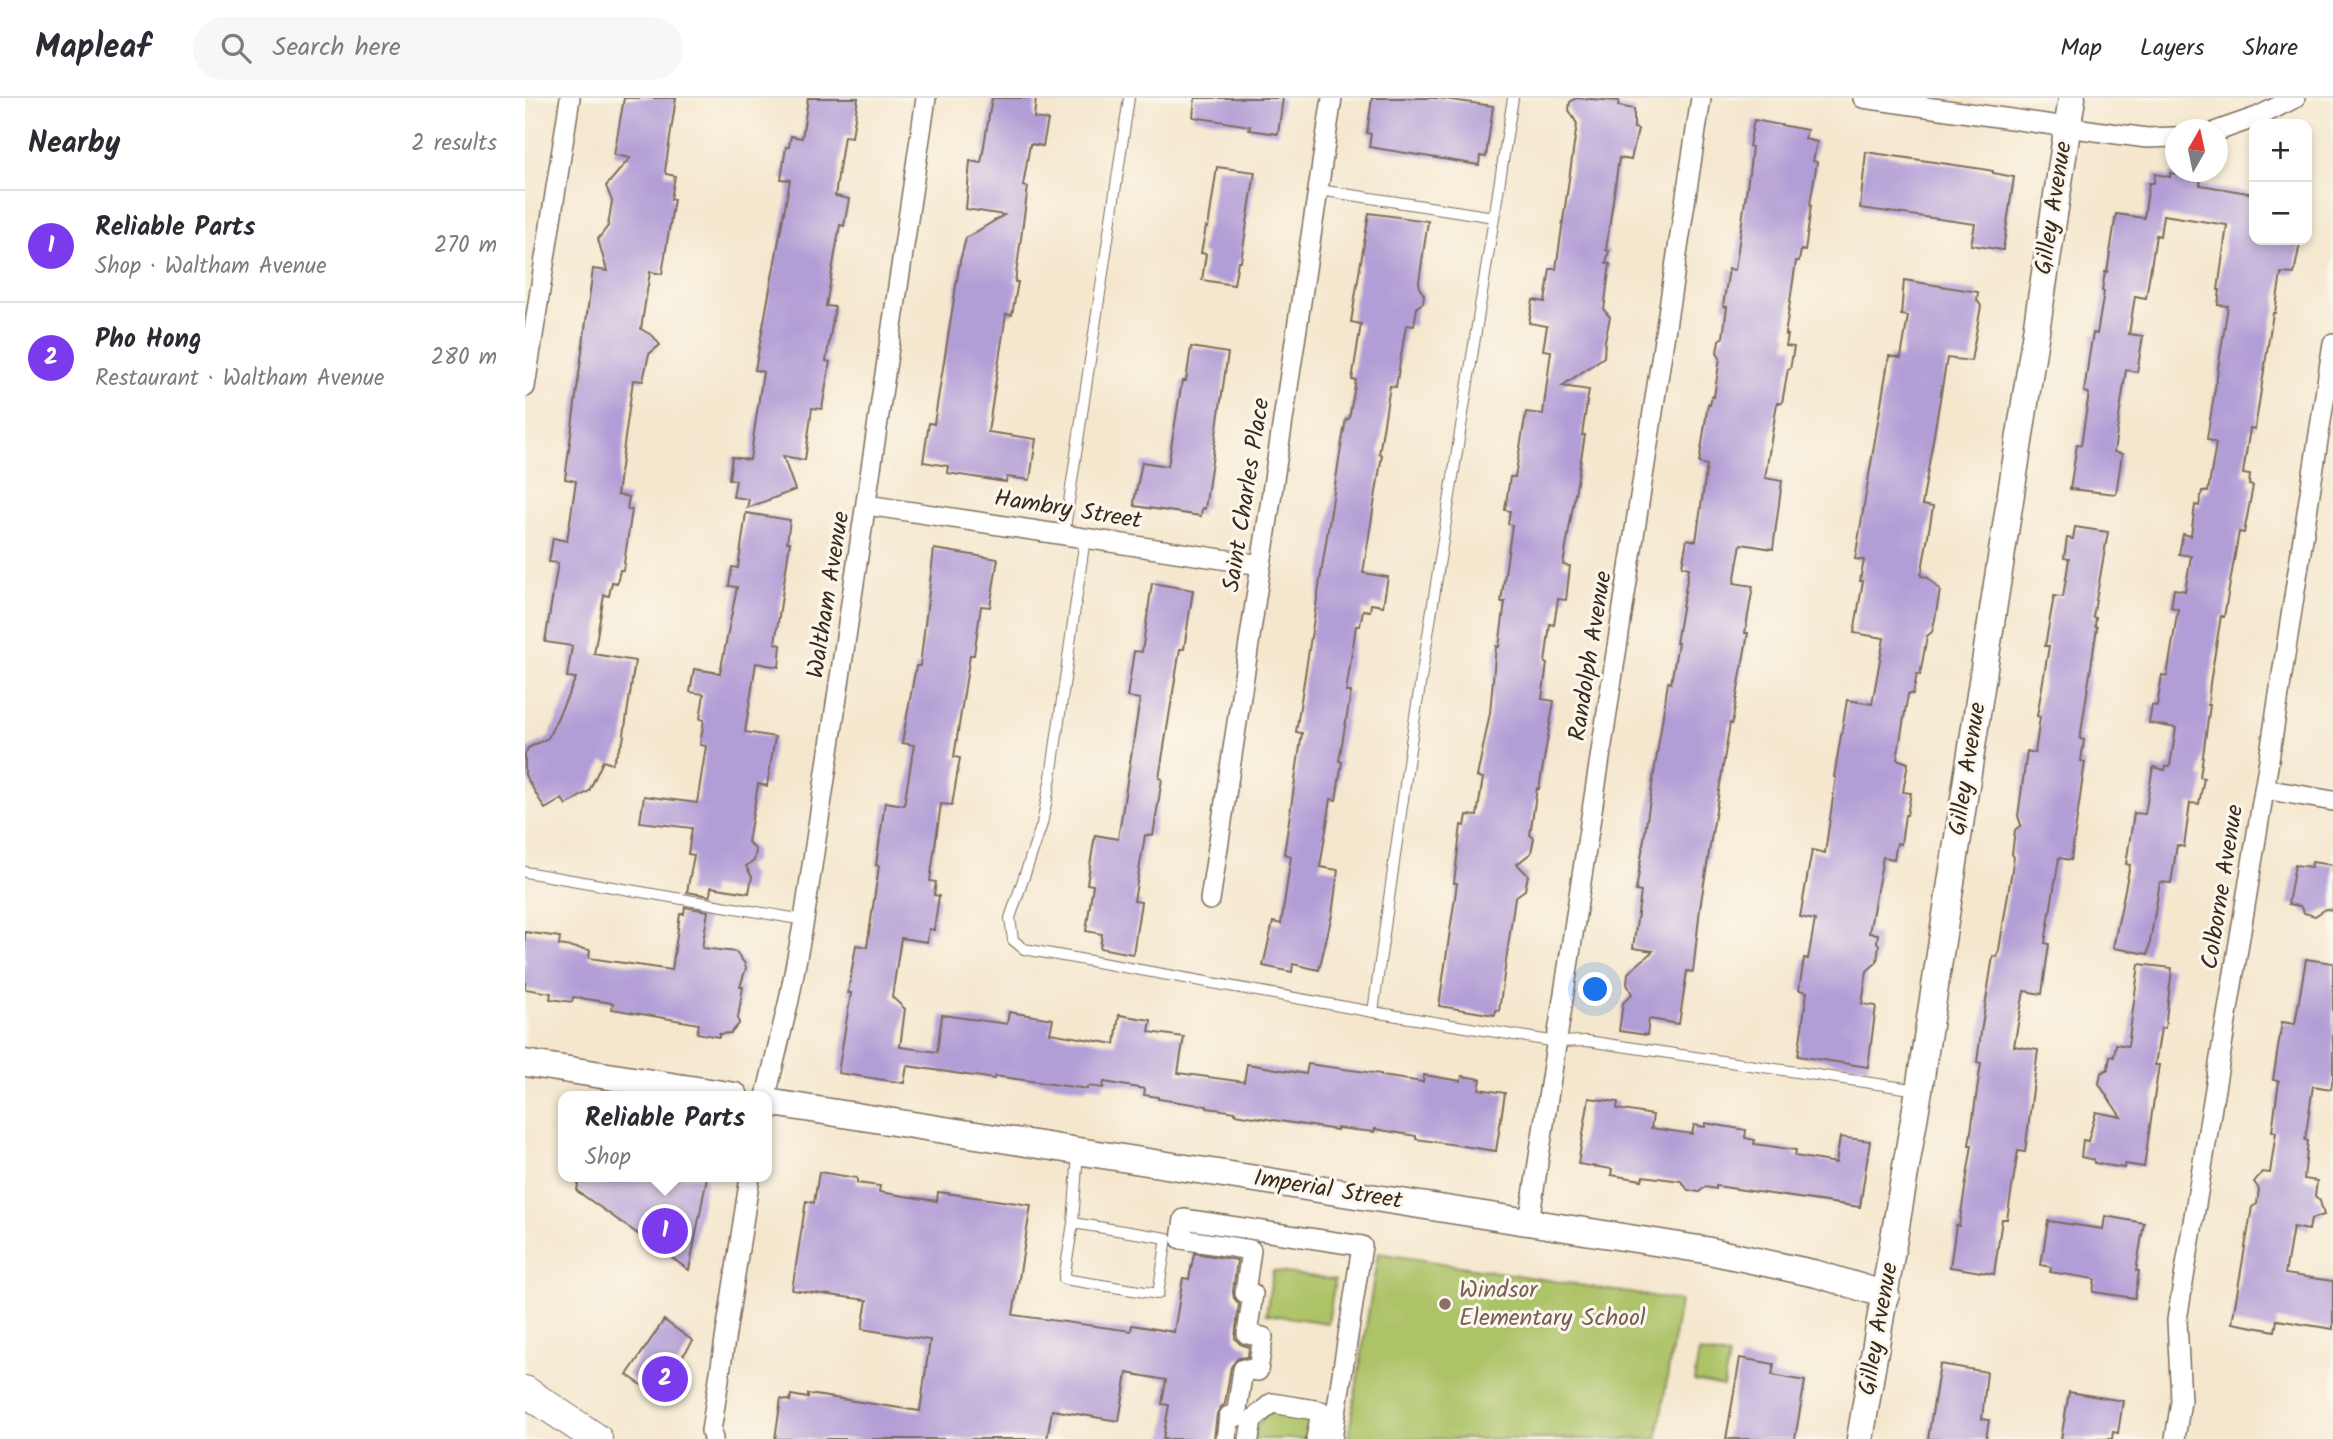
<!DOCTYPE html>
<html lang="en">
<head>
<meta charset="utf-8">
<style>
	:root { --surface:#fff; --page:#f7f7f7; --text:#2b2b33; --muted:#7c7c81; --line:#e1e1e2; --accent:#7c3aed }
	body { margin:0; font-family:Kalam,sans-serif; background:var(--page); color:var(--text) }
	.controls { position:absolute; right:21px; top:21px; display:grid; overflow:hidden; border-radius:14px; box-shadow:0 4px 10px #0003 }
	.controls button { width:63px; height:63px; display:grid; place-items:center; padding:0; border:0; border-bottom:2px solid var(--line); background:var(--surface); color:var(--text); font:35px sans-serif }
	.compass { position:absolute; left:1640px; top:21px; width:63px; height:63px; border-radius:50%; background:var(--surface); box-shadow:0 4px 10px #0003; rotate:9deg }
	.you { position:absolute; left:1071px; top:892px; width:24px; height:24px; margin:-18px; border:5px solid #fff; border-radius:50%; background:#1a73e8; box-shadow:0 0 0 10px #1a73e833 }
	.badge { display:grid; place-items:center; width:46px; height:46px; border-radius:50%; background:var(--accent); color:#fff; font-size:23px; font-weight:700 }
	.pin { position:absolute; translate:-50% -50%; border:4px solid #fff; box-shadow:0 2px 7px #0006 }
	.popup { position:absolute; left:33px; top:993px; width:214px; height:91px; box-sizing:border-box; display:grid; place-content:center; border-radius:14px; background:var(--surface); filter:drop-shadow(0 2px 5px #0005); font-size:23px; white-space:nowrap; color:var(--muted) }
	.popup b { font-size:26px; color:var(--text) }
	.popup::after { content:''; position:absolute; left:50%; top:100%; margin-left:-14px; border:14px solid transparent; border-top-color:var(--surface) }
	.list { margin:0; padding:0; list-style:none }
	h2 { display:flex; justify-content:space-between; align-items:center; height:91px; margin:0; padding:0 28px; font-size:30px }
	h2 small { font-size:23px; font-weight:400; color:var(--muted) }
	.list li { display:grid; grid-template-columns:46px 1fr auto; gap:21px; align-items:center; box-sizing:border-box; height:112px; padding:0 28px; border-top:2px solid var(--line) }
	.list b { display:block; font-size:26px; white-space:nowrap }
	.list p { margin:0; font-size:23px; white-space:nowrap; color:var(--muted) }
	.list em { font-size:23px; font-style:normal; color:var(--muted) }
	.icon { flex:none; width:38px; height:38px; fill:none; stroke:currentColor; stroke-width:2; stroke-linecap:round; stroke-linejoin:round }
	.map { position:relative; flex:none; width:1808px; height:1341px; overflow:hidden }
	header { display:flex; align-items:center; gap:42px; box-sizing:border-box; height:98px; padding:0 35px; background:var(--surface); border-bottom:2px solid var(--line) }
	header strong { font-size:33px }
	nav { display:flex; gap:38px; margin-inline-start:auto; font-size:24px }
	.search { width:490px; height:63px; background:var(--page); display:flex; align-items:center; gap:18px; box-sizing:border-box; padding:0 24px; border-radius:38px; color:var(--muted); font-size:26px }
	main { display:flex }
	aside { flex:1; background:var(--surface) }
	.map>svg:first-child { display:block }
</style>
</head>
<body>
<header>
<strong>Mapleaf</strong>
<div class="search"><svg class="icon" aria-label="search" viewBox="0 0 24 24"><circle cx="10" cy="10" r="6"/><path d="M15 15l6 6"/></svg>Search here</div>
<nav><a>Map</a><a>Layers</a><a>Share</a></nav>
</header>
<main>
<aside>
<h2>Nearby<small>2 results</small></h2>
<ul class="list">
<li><span class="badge">1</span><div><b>Reliable Parts</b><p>Shop · Waltham Avenue</p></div><em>270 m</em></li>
<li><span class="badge">2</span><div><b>Pho Hong</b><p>Restaurant · Waltham Avenue</p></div><em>280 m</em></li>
</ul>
</aside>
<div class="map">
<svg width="1808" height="1341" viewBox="0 0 1808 1341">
	<rect width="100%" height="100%" fill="#fbf7ec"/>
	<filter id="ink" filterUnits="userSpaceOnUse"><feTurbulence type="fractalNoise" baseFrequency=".0143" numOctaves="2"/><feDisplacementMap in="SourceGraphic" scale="14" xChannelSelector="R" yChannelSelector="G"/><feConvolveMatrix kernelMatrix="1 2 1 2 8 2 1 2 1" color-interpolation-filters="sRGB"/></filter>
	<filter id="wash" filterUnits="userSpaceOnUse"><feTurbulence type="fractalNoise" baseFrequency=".00686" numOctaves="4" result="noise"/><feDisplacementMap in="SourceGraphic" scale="28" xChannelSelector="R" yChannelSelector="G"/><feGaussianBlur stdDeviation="1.57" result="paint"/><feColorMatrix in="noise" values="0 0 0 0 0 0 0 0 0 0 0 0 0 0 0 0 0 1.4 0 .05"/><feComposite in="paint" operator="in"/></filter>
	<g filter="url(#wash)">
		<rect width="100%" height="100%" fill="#f5e7ce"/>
		<path fill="#adc368" stroke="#747643" stroke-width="2" d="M 853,1155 L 1155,1203 L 1132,1341 L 823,1341 Z
			M 748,1173 L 810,1182 L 803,1225 L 741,1216 Z
			M 1174,1254 L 1204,1259 L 1198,1289 L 1169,1283 Z
			M 747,1305 L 796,1313 L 791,1341 L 724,1341 Z"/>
		<g id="blocks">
			<path fill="#b29ed6" d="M 99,0 L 151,0 L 140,73 L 141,76 L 150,78 L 146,101 L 149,101 L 137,176 L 125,174 L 116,231 L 128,238 L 135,247 L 124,256 L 118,283 L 108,282 L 92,397 L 104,399 L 102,411 L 107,412 L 98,472 L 95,472 L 92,485 L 87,484 L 84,498 L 79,497 L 69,556 L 110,563 L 98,643 L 87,666 L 78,663 L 64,693 L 41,707 L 37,701 L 20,711 L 0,677 L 0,656 L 3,650 L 23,640 L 51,580 L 42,579 L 47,548 L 20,544 L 33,465 L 24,464 L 28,440 L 42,443 L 51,383 L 40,381 L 68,171 L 82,173 L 73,141 L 83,128 L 87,103 L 81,88 L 105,60 L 89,57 Z
				M 283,0 L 333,0 L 327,39 L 319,38 L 310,98 L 324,101 L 319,128 L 315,127 L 301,208 L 310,209 L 301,263 L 305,264 L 297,311 L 287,310 L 280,362 L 258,358 L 270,392 L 222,410 L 224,401 L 208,399 L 211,382 L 204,381 L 207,359 L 225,362 L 238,274 L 230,272 L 265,82 L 256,81 L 261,49 L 264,49 L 266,38 L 277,40 Z
				M 467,0 L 511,0 L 509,20 L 523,22 L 518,48 L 505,46 L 498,88 L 503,89 L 490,184 L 493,184 L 487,217 L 481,216 L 463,334 L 511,341 L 505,382 L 482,379 L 481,384 L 422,375 L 423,368 L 398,364 L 404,325 L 409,326 L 435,163 L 441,140 L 479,117 L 441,111 L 445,63 L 456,65 Z
				M 670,0 L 758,0 L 753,36 L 724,32 L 725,28 L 668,19 Z
				M 847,0 L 913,0 L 968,8 L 961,59 L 955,58 L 954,67 L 844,49 L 846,36 L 842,35 Z
				M 1051,0 L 1094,3 L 1093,8 L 1109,11 L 1109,30 L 1113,31 L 1106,62 L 1094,60 L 1081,152 L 1084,153 L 1081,165 L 1085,166 L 1079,212 L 1085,219 L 1080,243 L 1079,259 L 1037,288 L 1064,292 L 1057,337 L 1060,337 L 1038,467 L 1045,468 L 1041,502 L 1033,501 L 1029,527 L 1025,526 L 1020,565 L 1022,566 L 1017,601 L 1029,603 L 1014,691 L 1012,690 L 1005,737 L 1009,740 L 1006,755 L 992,766 L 1003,777 L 1000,792 L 990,799 L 974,913 L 971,912 L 970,917 L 914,908 L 932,785 L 929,785 L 936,727 L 940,728 L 942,717 L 952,718 L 958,680 L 952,679 L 965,615 L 971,548 L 974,549 L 980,504 L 976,504 L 987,427 L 983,426 L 985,413 L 980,412 L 985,379 L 990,379 L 1001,314 L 1018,316 L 1026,253 L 1018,252 L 1022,228 L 1004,225 L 1008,202 L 1020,204 L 1025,171 L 1031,171 L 1052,26 L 1044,12 L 1045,4 Z
				M 1229,22 L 1282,32 L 1280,41 L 1292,44 L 1288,63 L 1292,64 L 1285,106 L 1286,107 L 1283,132 L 1280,153 L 1276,152 L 1274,163 L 1271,163 L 1260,237 L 1263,237 L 1261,248 L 1269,249 L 1265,271 L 1263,271 L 1257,305 L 1252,305 L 1240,380 L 1257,383 L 1248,451 L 1216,446 L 1209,485 L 1228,488 L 1220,535 L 1223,535 L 1207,626 L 1205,625 L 1175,810 L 1168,874 L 1162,873 L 1154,926 L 1124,921 L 1122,937 L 1094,933 L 1098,905 L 1107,896 L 1102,886 L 1103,875 L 1128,853 L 1108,850 L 1116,794 L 1111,793 L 1143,584 L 1146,585 L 1153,545 L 1151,545 L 1164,470 L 1157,468 L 1162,441 L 1171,443 L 1182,367 L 1174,365 L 1183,306 L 1185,307 L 1187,298 L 1189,299 L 1195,260 L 1192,254 L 1194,242 L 1198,239 L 1202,209 L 1198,208 L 1204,171 L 1210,172 L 1224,75 L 1227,49 L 1224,48 Z
				M 1341,54 L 1457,71 L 1468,73 L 1468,75 L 1489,79 L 1478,152 L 1446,147 L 1450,126 L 1335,110 Z
				M 692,69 L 730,74 L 716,163 L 713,163 L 709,187 L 677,182 L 681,156 L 676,155 L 681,129 L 683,130 Z
				M 1645,75 L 1676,80 L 1675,87 L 1729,96 L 1729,142 L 1775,145 L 1769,176 L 1756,175 L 1750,215 L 1748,215 L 1730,331 L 1725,330 L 1718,376 L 1725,377 L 1724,387 L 1728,388 L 1719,435 L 1714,434 L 1699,519 L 1696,518 L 1685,585 L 1683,607 L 1685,607 L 1675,679 L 1679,680 L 1674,706 L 1665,705 L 1659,749 L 1652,747 L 1646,785 L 1635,784 L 1623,856 L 1588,850 L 1605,767 L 1601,766 L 1609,715 L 1620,716 L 1628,669 L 1640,672 L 1641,668 L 1645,668 L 1651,630 L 1624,625 L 1627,607 L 1632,608 L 1637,577 L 1642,578 L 1653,511 L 1646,509 L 1649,491 L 1660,493 L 1666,458 L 1654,456 L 1658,436 L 1666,438 L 1670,407 L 1674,408 L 1677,393 L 1683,394 L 1691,345 L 1682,341 L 1703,208 L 1693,207 L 1695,192 L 1693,192 L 1702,127 L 1638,117 L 1635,138 L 1631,137 L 1621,200 L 1610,198 L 1604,236 L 1618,238 L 1612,274 L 1601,272 L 1589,354 L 1597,356 L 1591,396 L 1545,391 L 1552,346 L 1556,347 L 1564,295 L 1559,294 L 1564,259 L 1568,235 L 1572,236 L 1579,194 L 1577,193 L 1580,174 L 1582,174 L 1591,116 L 1619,120 L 1624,85 L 1629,85 L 1630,76 L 1645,79 Z
				M 844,115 L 903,123 L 894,184 L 895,191 L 899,197 L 898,205 L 892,209 L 889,228 L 881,227 L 871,289 L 865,288 L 854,356 L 857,357 L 838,475 L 863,479 L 858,508 L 846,506 L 845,513 L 838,512 L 835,528 L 831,528 L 821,594 L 826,594 L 814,663 L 817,664 L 811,702 L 806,701 L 795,769 L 813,772 L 807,817 L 794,872 L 768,866 L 767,874 L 738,868 L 748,824 L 756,826 L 762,786 L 766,758 L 759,756 L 777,635 L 771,634 L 817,343 L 821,321 L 824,321 L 831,282 L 827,282 L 836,226 L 826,224 Z
				M 1379,182 L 1453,194 L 1452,202 L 1456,208 L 1446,263 L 1422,260 L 1397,407 L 1408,409 L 1396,478 L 1402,479 L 1415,492 L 1410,521 L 1407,534 L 1402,538 L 1395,577 L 1392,576 L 1388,596 L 1383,596 L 1372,661 L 1383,665 L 1378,694 L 1386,695 L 1382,717 L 1380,717 L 1376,746 L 1372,745 L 1369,761 L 1358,759 L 1344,835 L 1353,836 L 1352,844 L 1354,847 L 1352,864 L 1342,873 L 1337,906 L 1351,908 L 1343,969 L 1273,958 L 1282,894 L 1274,892 L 1279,860 L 1283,861 L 1290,822 L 1275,819 L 1287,752 L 1300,755 L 1311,679 L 1309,679 L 1322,602 L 1347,606 L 1359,540 L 1329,535 L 1338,483 L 1335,483 L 1339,462 L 1330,461 L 1364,258 L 1376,260 L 1383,218 L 1376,217 Z
				M 666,249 L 703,255 L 680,411 L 677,410 L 676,418 L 610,408 L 609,404 L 617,364 L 643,368 L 657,283 L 661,283 Z
				M 221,415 L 265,422 L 262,444 L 265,444 L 250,545 L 256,547 L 254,569 L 231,565 L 220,634 L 250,639 L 242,688 L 233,686 L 223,744 L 231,752 L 229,763 L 221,768 L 227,779 L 224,795 L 186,789 L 185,798 L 162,794 L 169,757 L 163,756 L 167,730 L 115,724 L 119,698 L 172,705 L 181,648 L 175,647 L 179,622 L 175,621 L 179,596 L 165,594 L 169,571 L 195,575 L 212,489 L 204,488 L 207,469 L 213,470 Z
				M 1550,429 L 1583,434 L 1568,519 L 1571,520 L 1570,528 L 1572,529 L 1555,641 L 1559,642 L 1556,663 L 1560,664 L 1546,762 L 1534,760 L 1520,845 L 1524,846 L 1517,896 L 1499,893 L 1489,948 L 1513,952 L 1500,1054 L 1493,1053 L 1482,1121 L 1477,1121 L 1469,1176 L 1425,1169 L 1431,1127 L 1434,1128 L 1447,1047 L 1444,1047 L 1456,965 L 1452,964 L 1456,934 L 1468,858 L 1472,859 L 1474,852 L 1489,759 L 1487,756 L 1490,732 L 1496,727 L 1493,718 L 1502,653 L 1510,655 L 1515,619 L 1512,618 L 1524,548 L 1520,548 L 1529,498 L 1538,499 L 1544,461 L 1539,460 L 1542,440 L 1548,441 Z
				M 409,451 L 473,461 L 465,509 L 456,508 L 449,557 L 445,557 L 429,659 L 435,660 L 427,707 L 416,706 L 405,783 L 411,784 L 409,797 L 414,798 L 409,832 L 404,831 L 402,844 L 376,840 L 367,899 L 380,911 L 375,949 L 412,954 L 417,917 L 482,926 L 484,914 L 528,921 L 525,935 L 590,946 L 594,917 L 626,922 L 624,934 L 659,939 L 653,975 L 719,984 L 722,966 L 781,976 L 783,966 L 856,976 L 856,978 L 898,984 L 899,977 L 936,983 L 937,978 L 956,981 L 954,991 L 980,995 L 971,1053 L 891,1041 L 891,1038 L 850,1031 L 849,1034 L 812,1030 L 812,1032 L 710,1016 L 711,1014 L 682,1010 L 682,1008 L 633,1001 L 633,999 L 619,997 L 620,991 L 579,984 L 578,990 L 563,988 L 562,991 L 470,978 L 469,981 L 382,968 L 379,985 L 313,975 L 326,895 L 323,895 L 331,847 L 342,849 L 354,768 L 351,767 L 360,704 L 379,707 L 389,647 L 377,645 L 391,568 L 395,568 Z
				M 627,485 L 668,492 L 659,551 L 655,551 L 634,680 L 637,681 L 628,738 L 620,737 L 609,803 L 616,804 L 608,856 L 575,850 L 577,836 L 561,833 L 568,787 L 562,786 L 570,737 L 593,741 L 615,601 L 602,599 L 609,553 L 617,554 Z
				M 1787,764 L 1808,767 L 1808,812 L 1801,811 L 1790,818 L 1779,815 L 1775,808 L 1763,806 L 1770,767 L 1786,769 Z
				M 160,809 L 183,813 L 177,850 L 211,854 L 220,866 L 221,870 L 215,889 L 218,889 L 213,920 L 214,926 L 206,935 L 194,936 L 194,939 L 172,935 L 174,926 L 87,911 L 88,905 L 48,899 L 47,904 L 25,901 L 26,895 L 0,891 L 0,834 L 35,839 L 34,847 L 65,852 L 64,860 L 147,872 L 155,816 L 159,816 Z
				M 1781,861 L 1808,865 L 1808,979 L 1806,991 L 1788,988 L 1780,1042 L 1783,1043 L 1779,1081 L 1792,1083 L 1790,1098 L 1795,1103 L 1799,1117 L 1786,1121 L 1784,1132 L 1768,1129 L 1760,1176 L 1808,1183 L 1808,1231 L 1752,1222 L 1750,1233 L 1707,1225 L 1727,1109 L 1732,1106 L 1734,1091 L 1729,1084 L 1737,1074 L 1745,1075 L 1751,1034 L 1747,1033 L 1754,983 L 1748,982 L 1757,924 L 1770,926 Z
				M 1614,866 L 1647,870 L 1640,930 L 1636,930 L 1630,967 L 1634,967 L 1619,1069 L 1600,1066 L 1599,1070 L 1569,1065 L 1569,1062 L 1556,1059 L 1558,1042 L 1563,1043 L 1571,1014 L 1596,1019 L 1574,986 L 1576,975 L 1583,971 L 1585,958 L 1589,959 L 1591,946 L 1603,948 Z
				M 1064,1000 L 1093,1004 L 1092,1011 L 1128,1017 L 1126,1030 L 1167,1036 L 1169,1027 L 1180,1029 L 1180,1025 L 1221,1032 L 1220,1040 L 1230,1042 L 1229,1046 L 1271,1052 L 1270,1058 L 1311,1065 L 1315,1039 L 1345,1043 L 1335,1109 L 1191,1088 L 1191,1091 L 1180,1089 L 1174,1094 L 1163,1092 L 1156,1083 L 1118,1078 L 1117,1082 L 1086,1077 L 1087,1071 L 1053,1066 Z
				M 294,1074 L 332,1080 L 332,1085 L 355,1088 L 354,1094 L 392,1100 L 412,1103 L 413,1094 L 506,1107 L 488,1217 L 606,1233 L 607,1227 L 649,1234 L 658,1180 L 664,1181 L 669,1155 L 712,1162 L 708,1194 L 709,1200 L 714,1206 L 710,1240 L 715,1246 L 724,1249 L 723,1259 L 713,1260 L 706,1269 L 700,1306 L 695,1310 L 692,1316 L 689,1341 L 638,1341 L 644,1307 L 637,1306 L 641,1282 L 602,1275 L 594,1323 L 527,1312 L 522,1341 L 250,1341 L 256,1301 L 265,1303 L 266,1297 L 283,1300 L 283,1296 L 395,1313 L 405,1242 L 337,1231 L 342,1202 L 267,1192 L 281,1103 L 289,1105 Z
				M 54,1079 L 182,1079 L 164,1172 L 52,1093 Z
				M 1580,1118 L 1619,1125 L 1611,1173 L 1614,1173 L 1610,1200 L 1568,1194 L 1570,1181 L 1525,1174 L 1526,1169 L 1516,1167 L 1523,1123 L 1578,1131 Z
				M 139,1222 L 168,1243 L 151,1268 L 162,1276 L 142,1304 L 102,1277 Z
				M 1215,1260 L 1249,1266 L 1247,1277 L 1280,1283 L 1270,1341 L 1201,1341 Z
				M 1415,1266 L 1462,1274 L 1457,1321 L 1464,1322 L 1461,1341 L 1403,1341 Z
				M 1544,1294 L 1598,1303 L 1593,1335 L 1588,1334 L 1587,1341 L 1536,1341 Z"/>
		</g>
	</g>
	<g filter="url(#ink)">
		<use href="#blocks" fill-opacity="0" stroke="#7c6c5c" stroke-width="2"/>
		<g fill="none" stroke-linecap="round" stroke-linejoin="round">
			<g stroke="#7c6c5c" stroke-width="12">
				<path id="lane" d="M 794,92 L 969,119
					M 539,437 L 604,0
					M 560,440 L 526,679 L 517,726 L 485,820 L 488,842 L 499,851 L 848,914 L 1032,944 L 1062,943 L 1393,992
					M 0,774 L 279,822
					M 848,914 L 886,644 L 988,0
					M 548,1125 L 642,1140 L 633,1196 L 539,1181 Z
					M 548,1125 L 553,1054"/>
			</g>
			<g stroke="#7c6c5c" stroke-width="22">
				<path id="street" d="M 1338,0 L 1592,36 L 1622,40 L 1650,39
					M 1692,33 L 1732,19 L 1770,0
					M 0,289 L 45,0
					M 342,407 L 736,467
					M 1739,691 L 1808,703
					M 685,802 L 807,0
					M 241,998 L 264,902 L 279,822 L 401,0
					M 1004,1124 L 1176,0
					M 188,1341 L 186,1333 L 225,1079
					M 701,1341 L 704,1318 L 711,1319 L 718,1271 L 733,1273 L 738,1239 L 722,1236 L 728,1196 L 720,1195 L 726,1152 L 656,1141 L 659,1121 L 837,1148 L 807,1341
					M 724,1341 L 727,1322 L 747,1305 L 796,1313 L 791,1341
					M 1650,1341 L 1656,1303 L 1652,1222 L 1743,668 L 1808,245"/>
			</g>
			<g stroke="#7c6c5c" stroke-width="29">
				<path id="secondary" d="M 0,965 L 210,998
					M 242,1004 L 1180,1152 L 1292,1176 L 1361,1197
					M 1335,1341 L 1394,992 L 1547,0"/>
			</g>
			<g stroke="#7c6c5c" stroke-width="32">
				<path id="primary" d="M 0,1293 L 72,1341"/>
			</g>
			<use href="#lane" stroke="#fff" stroke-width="10"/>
			<use href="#street" stroke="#fff" stroke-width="19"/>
			<use href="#secondary" stroke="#fff" stroke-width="26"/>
			<use href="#primary" stroke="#fff" stroke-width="30"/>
		</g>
	</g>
	<circle fill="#8d6e63" stroke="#fbf7ec" stroke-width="2.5" cx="920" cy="1206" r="7"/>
	<g text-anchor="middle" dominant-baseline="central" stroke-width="6" stroke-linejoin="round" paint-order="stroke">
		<g font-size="24" fill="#3b2a1e" stroke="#fbf7ec">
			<text transform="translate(1529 110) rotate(-81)">Gilley Avenue</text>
			<text transform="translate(722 397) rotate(-81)">Saint Charles Place</text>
			<text transform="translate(543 412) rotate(9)">Hambry Street</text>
			<text transform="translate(304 497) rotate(-81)">Waltham Avenue</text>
			<text transform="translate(1066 558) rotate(-81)">Randolph Avenue</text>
			<text transform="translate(1443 671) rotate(-81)">Gilley Avenue</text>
			<text transform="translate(1698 789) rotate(-81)">Colborne Avenue</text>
			<text transform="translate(803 1092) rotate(9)">Imperial Street</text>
			<text transform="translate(1354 1231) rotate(-80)">Gilley Avenue</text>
		</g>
		<g font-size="24" fill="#785e54" stroke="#fbf7ec" text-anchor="start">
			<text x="934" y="1192">Windsor<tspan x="934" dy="28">Elementary School</tspan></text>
		</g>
	</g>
</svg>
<div class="controls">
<button>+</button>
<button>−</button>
</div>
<svg class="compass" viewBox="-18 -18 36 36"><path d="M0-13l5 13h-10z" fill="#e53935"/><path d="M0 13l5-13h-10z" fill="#7c7c81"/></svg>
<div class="you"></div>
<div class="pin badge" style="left:140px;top:1133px">1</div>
<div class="popup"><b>Reliable Parts</b>Shop</div>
<div class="pin badge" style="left:140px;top:1281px">2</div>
</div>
</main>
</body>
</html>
